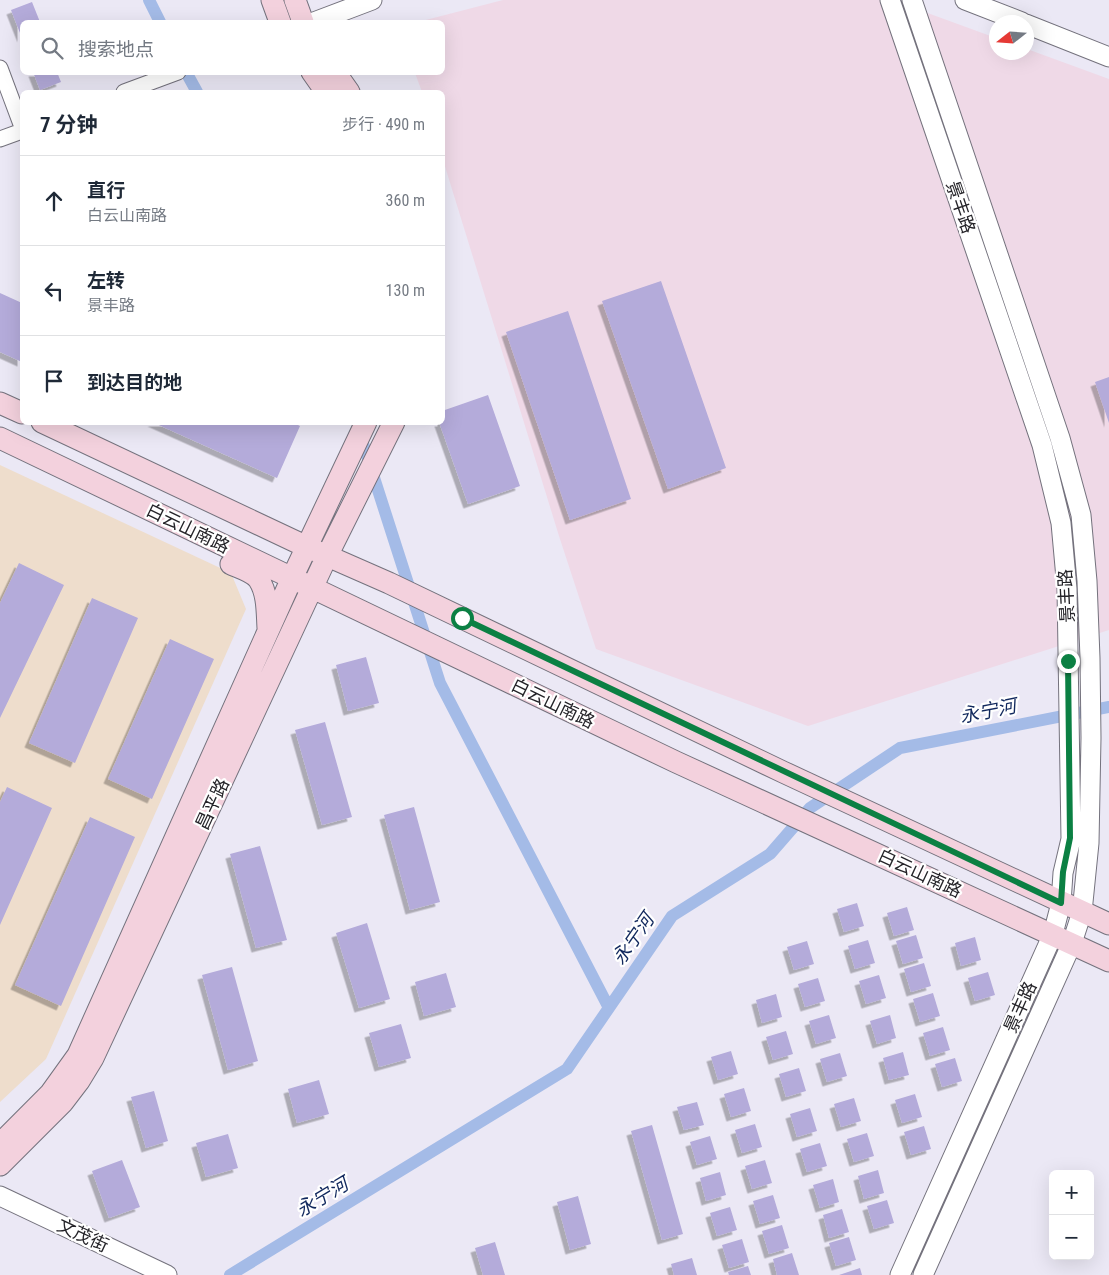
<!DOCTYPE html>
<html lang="zh">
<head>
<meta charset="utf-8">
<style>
	:root { --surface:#fff; --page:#f6f6f7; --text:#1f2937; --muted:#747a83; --line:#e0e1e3 }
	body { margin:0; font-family:"Roboto Condensed","Noto Sans SC",sans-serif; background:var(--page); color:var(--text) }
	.controls { position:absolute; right:15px; bottom:15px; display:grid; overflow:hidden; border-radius:8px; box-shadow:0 5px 20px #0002 }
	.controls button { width:45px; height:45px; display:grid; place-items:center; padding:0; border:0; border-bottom:1px solid var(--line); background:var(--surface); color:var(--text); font:25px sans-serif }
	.compass { position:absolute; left:989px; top:15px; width:45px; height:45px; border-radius:50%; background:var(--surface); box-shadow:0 5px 20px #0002; rotate:253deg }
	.stop { position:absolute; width:15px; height:15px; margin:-11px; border:4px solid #0b8043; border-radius:50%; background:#fff }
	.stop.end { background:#0b8043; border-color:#fff; box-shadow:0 1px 5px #0008 }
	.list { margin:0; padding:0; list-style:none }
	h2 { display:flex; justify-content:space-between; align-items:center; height:65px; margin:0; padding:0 20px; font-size:21px }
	h2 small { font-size:16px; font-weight:400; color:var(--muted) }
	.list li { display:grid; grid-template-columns:32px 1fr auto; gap:15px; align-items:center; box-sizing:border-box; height:90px; padding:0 20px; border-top:1px solid var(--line) }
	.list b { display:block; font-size:19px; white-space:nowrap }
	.list p { margin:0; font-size:16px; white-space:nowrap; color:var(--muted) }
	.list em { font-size:16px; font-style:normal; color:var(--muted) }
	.icon { flex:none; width:28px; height:28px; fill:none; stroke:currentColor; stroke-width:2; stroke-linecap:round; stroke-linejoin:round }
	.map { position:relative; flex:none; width:1109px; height:1275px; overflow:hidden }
	.search { position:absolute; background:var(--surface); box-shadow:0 5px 20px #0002; left:20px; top:20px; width:425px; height:55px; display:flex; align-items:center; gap:12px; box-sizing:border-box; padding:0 18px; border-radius:8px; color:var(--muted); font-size:19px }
	.panel { position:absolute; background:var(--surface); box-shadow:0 5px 20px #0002; left:20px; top:90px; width:425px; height:335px; border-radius:8px }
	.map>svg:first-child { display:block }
</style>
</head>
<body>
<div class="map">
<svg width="1109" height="1275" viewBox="0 0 1109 1275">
	<defs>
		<filter id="shadow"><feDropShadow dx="-4.5" dy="4.5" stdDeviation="0" flood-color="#0004"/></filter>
	</defs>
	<rect width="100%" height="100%" fill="#ebe8f5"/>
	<path fill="#edc" d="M 0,465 L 231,573 L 246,609 L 46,1059 L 0,1102 Z"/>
	<path fill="#efd9e7" d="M 503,0 L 892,0 L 996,38 L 996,52 L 1026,52 L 1027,49 L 1109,79 L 1109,630 L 808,726 L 596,649 L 559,536 L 443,160 L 442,92 L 422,92 L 415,73 L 442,72 L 442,22 L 418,22 Z"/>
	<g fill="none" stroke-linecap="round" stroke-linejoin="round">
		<path stroke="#a4bbe7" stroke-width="12" d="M 149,0 L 160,22
			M 186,72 L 197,92
			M 360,434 L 440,683 L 609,1008
			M 230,1275 L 567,1069 L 672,916 L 770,854 L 810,808 L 900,748 L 1109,707"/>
	</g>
	<path fill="#b4abda" filter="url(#shadow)" d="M 32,2 L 40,22 L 22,22 L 22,38 L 11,10 Z
		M 33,72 L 57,72 L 61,82 L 40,90 Z
		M 661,281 L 726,468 L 668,489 L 602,301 Z
		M 0,293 L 22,303 L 22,362 L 0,352 Z
		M 568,311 L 631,499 L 570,520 L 506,332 Z
		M 1109,377 L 1109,423 L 1095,382 Z
		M 488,395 L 520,486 L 468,504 L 439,422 L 442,422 L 442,411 Z
		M 152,422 L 292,422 L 300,426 L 277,478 Z
		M 19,563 L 64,585 L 0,718 L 0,603 Z
		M 92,598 L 138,618 L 75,763 L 29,743 Z
		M 170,639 L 214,659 L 152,799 L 108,779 Z
		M 366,657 L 379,703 L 348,711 L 336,665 Z
		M 325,722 L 352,817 L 322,825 L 295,730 Z
		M 7,787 L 52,808 L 0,925 L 0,802 Z
		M 414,807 L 440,902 L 410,910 L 384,815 Z
		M 90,817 L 135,837 L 61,1006 L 15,985 Z
		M 260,846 L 287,940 L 256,948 L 230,854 Z
		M 857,903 L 864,926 L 844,932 L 837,909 Z
		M 907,907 L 914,930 L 894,936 L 887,913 Z
		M 367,923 L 390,999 L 359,1008 L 336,933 Z
		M 916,935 L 923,958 L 903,964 L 896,941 Z
		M 975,937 L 981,960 L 961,966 L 955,943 Z
		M 868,940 L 875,963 L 855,969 L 848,946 Z
		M 807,941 L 814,964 L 794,970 L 787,947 Z
		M 924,963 L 931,986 L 911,992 L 904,969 Z
		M 232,967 L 258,1061 L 228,1070 L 202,975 Z
		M 988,972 L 995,995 L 975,1001 L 968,978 Z
		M 446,973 L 456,1007 L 424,1016 L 415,982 Z
		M 879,975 L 886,998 L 866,1004 L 859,981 Z
		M 818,978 L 825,1001 L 805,1007 L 798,984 Z
		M 933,993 L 940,1016 L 920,1022 L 913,999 Z
		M 776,994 L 782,1017 L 762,1023 L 756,1000 Z
		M 829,1015 L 836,1038 L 816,1044 L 809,1021 Z
		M 890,1015 L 896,1038 L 877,1044 L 870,1021 Z
		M 401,1024 L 411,1058 L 379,1067 L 369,1033 Z
		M 943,1027 L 950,1050 L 930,1056 L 923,1033 Z
		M 786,1031 L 793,1054 L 773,1060 L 766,1037 Z
		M 731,1051 L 738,1074 L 718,1080 L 711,1057 Z
		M 903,1052 L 909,1075 L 889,1080 L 883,1058 Z
		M 840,1053 L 847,1076 L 827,1082 L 820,1059 Z
		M 955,1058 L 962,1081 L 942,1087 L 935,1064 Z
		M 799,1068 L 806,1091 L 786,1097 L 779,1074 Z
		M 319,1080 L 329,1114 L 297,1123 L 288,1089 Z
		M 744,1088 L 751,1111 L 731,1117 L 724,1094 Z
		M 154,1091 L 168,1141 L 146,1148 L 131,1097 Z
		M 915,1094 L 922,1117 L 902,1123 L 895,1100 Z
		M 854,1098 L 861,1121 L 841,1127 L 834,1104 Z
		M 697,1102 L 704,1125 L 684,1130 L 677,1107 Z
		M 810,1108 L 817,1131 L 797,1137 L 790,1114 Z
		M 755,1124 L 762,1147 L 742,1153 L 735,1130 Z
		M 652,1125 L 683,1234 L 662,1240 L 631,1131 Z
		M 924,1126 L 931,1149 L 911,1155 L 904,1132 Z
		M 867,1133 L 874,1156 L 854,1162 L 847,1139 Z
		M 228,1134 L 238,1168 L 206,1177 L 196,1143 Z
		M 710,1136 L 717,1159 L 697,1165 L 690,1142 Z
		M 820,1143 L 827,1166 L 807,1172 L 800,1149 Z
		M 122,1160 L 140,1207 L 109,1218 L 92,1171 Z
		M 765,1160 L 772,1183 L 752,1189 L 745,1166 Z
		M 878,1170 L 884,1193 L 864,1199 L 858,1176 Z
		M 720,1172 L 726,1195 L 706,1201 L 700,1178 Z
		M 833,1179 L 839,1202 L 820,1208 L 813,1185 Z
		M 773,1195 L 780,1218 L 760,1224 L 753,1201 Z
		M 578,1196 L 591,1244 L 570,1250 L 557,1202 Z
		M 887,1200 L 894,1223 L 874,1229 L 867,1206 Z
		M 730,1207 L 737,1230 L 717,1236 L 710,1213 Z
		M 842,1209 L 849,1232 L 829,1238 L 823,1215 Z
		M 782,1225 L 789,1248 L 769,1254 L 762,1231 Z
		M 849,1237 L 856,1260 L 836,1266 L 829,1243 Z
		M 742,1239 L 749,1262 L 729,1268 L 722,1245 Z
		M 495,1242 L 505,1275 L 483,1275 L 475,1248 Z
		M 792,1253 L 799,1275 L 777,1275 L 773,1259 Z
		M 692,1258 L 697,1275 L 674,1275 L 671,1264 Z
		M 748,1266 L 751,1275 L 729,1275 L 728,1272 Z
		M 860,1268 L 862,1275 L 839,1275 Z"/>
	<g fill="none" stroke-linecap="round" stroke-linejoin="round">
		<g stroke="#74727d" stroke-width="17">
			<path id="minor" d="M 0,68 L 22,127
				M 124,92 L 178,72
				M 0,139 L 22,131"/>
		</g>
		<g stroke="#74727d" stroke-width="21">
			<path id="tertiary" d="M 890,0 L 1042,445 L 1061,523 L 1067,589 L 1071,839 L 1063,873 L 1061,903 L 1053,934 L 900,1275
				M 912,0 L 1060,438 L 1081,515 L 1087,581 L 1090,658 L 1091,738 L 1089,843 L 1082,912 L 1072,943 L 923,1275
				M 965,0 L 1022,22
				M 314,22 L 372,0
				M 1026,24 L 1109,57
				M 0,1196 L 167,1275"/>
		</g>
		<g stroke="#74727d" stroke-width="23">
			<path id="secondary" d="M 272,0 L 280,22
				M 295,0 L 303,22
				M 312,72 L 326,92
				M 335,72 L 349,92
				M 0,403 L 22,413
				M 42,422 L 307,547 L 389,583 L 783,772 L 1109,924
				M 0,438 L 676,762 L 1109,961
				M 231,564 C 240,568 254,572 259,580 C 268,594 267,613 268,628
				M 0,1144 L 50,1094 L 78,1055 L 292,578 L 366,422
				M 0,1165 L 63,1102 L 79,1081 L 93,1058 L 327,556 L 394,422"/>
		</g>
		<use href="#minor" stroke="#fff" stroke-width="15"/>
		<use href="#tertiary" stroke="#fff" stroke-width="19"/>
		<use href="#secondary" stroke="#f3d1dd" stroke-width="21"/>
	</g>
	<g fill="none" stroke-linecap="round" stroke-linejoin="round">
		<path stroke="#0b8043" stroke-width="6" d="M 462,618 L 1061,903 L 1063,872 L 1070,838 L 1068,661"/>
	</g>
	<g text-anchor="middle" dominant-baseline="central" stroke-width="4.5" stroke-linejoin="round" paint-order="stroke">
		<g font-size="18" fill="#252429" stroke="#fff">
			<text transform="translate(961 207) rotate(71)">景丰路</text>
			<text transform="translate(188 528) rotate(26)">白云山南路</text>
			<text transform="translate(1066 596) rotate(-93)">景丰路</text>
			<text transform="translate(553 703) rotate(26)">白云山南路</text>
			<text transform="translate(212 804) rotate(-65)">昌平路</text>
			<text transform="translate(920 873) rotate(25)">白云山南路</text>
			<text transform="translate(1020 1007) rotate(-66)">景丰路</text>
			<text transform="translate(83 1235) rotate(25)">文茂街</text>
		</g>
		<g font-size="19" font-style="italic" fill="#11285d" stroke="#fff">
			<text transform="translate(988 711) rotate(-11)">永宁河</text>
			<text transform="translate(633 939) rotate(-55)">永宁河</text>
			<text transform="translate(322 1197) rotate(-31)">永宁河</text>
		</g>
	</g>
</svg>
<div class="controls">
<button>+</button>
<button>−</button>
</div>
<svg class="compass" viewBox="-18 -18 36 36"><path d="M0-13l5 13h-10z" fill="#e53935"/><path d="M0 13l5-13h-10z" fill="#747a83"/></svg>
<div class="stop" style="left:462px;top:618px"></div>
<div class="stop end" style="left:1068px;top:661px"></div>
<div class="search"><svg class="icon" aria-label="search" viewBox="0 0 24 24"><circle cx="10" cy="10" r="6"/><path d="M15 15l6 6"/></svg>搜索地点</div>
<section class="panel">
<h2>7 分钟<small>步行 · 490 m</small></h2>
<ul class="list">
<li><svg class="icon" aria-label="ahead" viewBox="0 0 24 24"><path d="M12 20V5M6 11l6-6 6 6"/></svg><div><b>直行</b><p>白云山南路</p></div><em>360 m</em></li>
<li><svg class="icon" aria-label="left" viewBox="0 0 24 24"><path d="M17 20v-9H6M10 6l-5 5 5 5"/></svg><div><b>左转</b><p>景丰路</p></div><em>130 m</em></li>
<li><svg class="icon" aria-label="arrive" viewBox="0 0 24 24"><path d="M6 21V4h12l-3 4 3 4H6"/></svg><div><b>到达目的地</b></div></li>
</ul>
</section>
</div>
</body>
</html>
